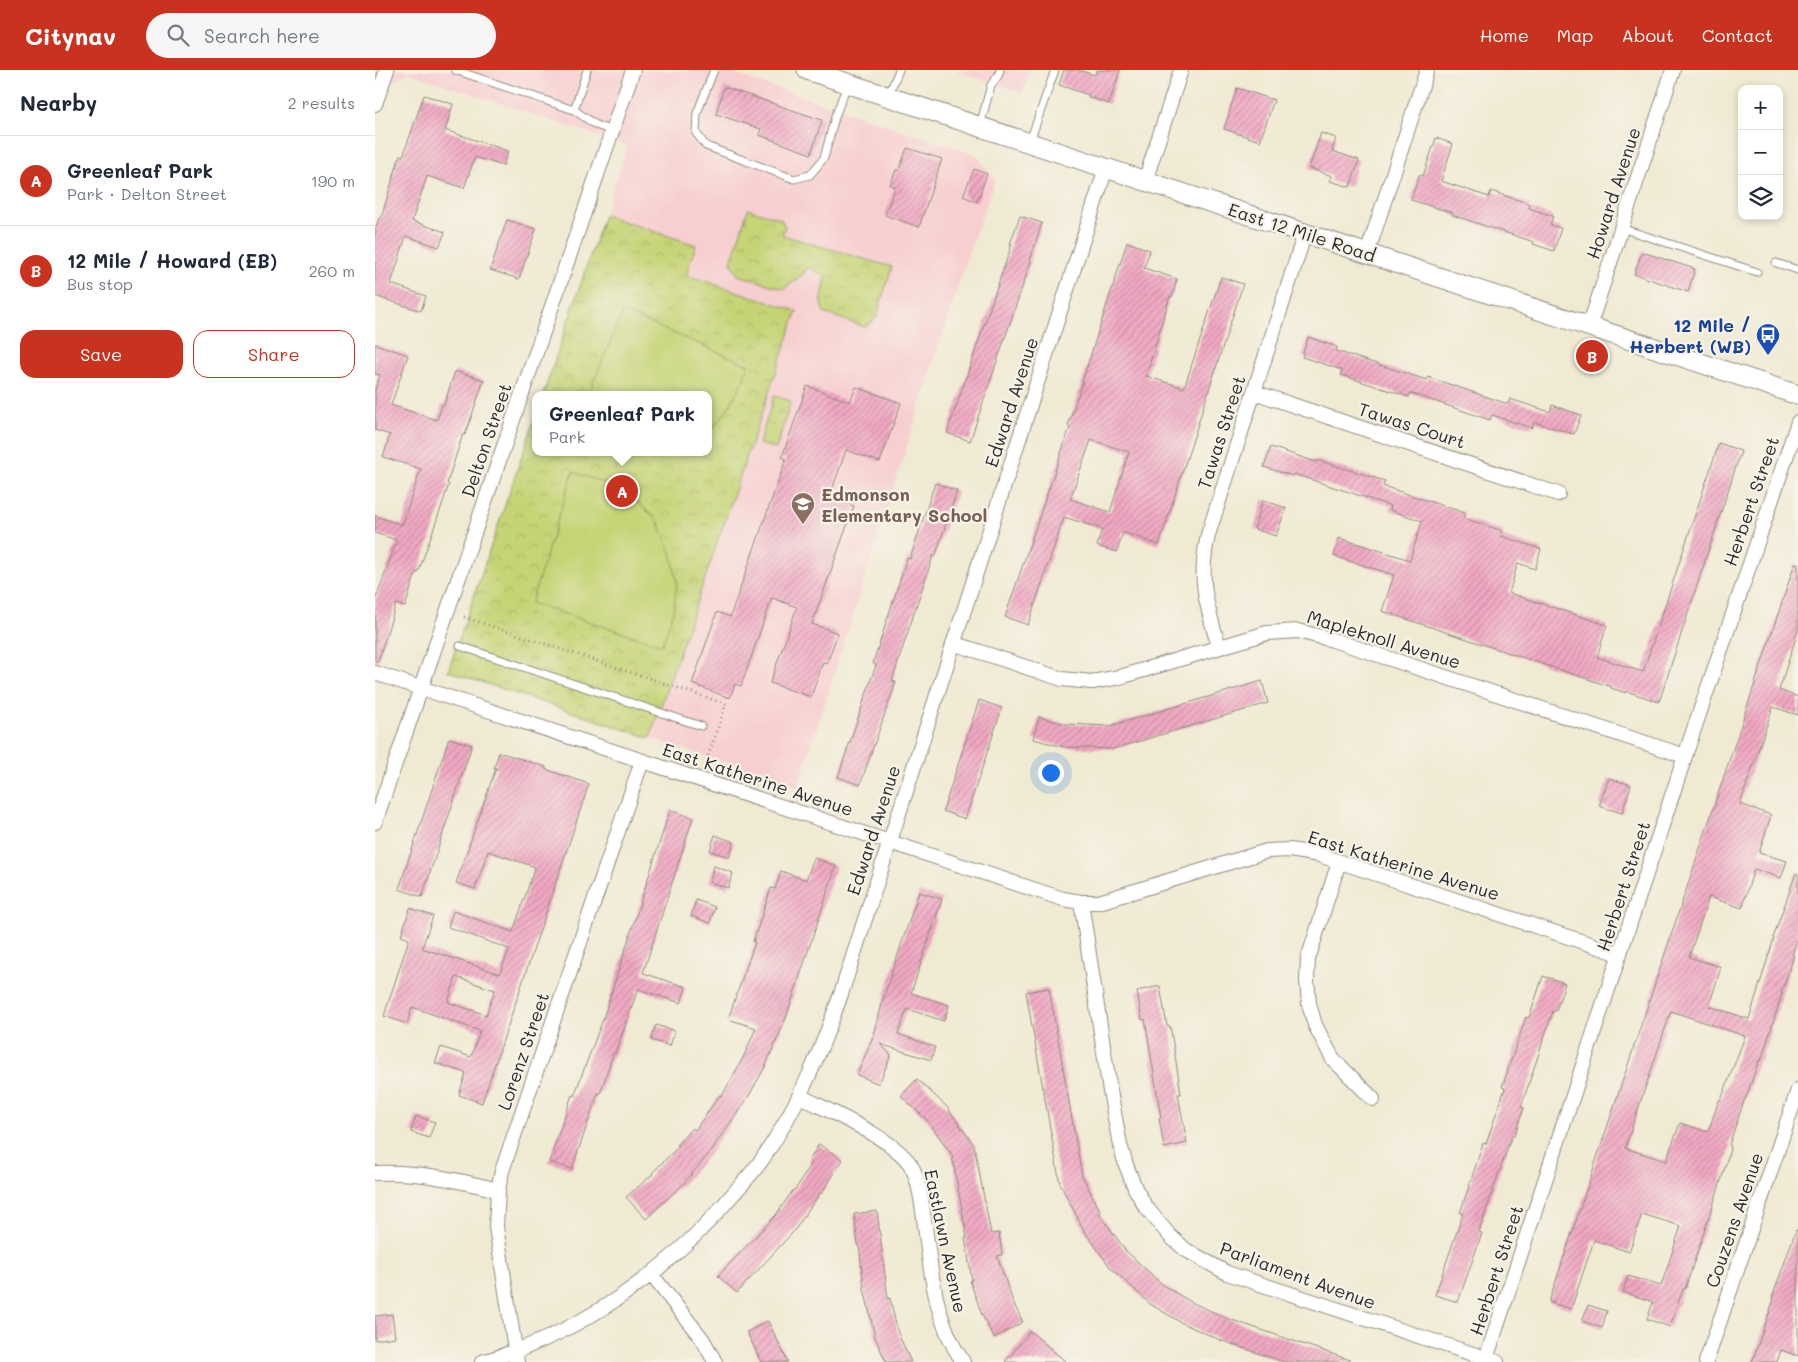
<!DOCTYPE html>
<html lang="en">
<head>
<meta charset="utf-8">
<style>
	:root { --surface:#fff; --page:#f6f6f7; --text:#1f2937; --muted:#747a83; --line:#e0e1e3; --accent:#c8321e }
	body { margin:0; font-family:Mali,sans-serif; background:var(--page); color:var(--text) }
	.controls { position:absolute; right:15px; top:15px; display:grid; overflow:hidden; border-radius:10px; box-shadow:0 2px 8px #0003 }
	.controls button { width:45px; height:45px; display:grid; place-items:center; padding:0; border:0; border-bottom:1px solid var(--line); background:var(--surface); color:var(--text); font:25px sans-serif }
	.you { position:absolute; left:675px; top:702px; width:18px; height:18px; margin:-12px; border:4px solid #fff; border-radius:50%; background:#1a73e8; box-shadow:0 0 0 8px #1a73e833 }
	.badge { display:grid; place-items:center; width:32px; height:32px; border-radius:50%; background:var(--accent); color:#fff; font-size:16px; font-weight:700 }
	.pin { position:absolute; translate:-50% -50%; border:2px solid #fff; box-shadow:0 1px 5px #0006 }
	.popup { position:absolute; left:157px; top:321px; width:180px; height:65px; box-sizing:border-box; display:grid; place-content:center; border-radius:10px; background:var(--surface); filter:drop-shadow(0 1px 4px #0005); font-size:16px; white-space:nowrap; color:var(--muted) }
	.popup b { font-size:19px; color:var(--text) }
	.popup::after { content:''; position:absolute; left:50%; top:100%; margin-left:-10px; border:10px solid transparent; border-top-color:var(--surface) }
	.list { margin:0; padding:0; list-style:none }
	h2 { display:flex; justify-content:space-between; align-items:center; height:65px; margin:0; padding:0 20px; font-size:21px }
	h2 small { font-size:16px; font-weight:400; color:var(--muted) }
	.list li { display:grid; grid-template-columns:32px 1fr auto; gap:15px; align-items:center; box-sizing:border-box; height:90px; padding:0 20px; border-top:1px solid var(--line) }
	.list b { display:block; font-size:19px; white-space:nowrap }
	.list p { margin:0; font-size:16px; white-space:nowrap; color:var(--muted) }
	.list em { font-size:16px; font-style:normal; color:var(--muted) }
	.actions { display:flex; gap:10px; padding:15px 20px }
	.actions a { flex:1; padding:11px 0; border:1px solid var(--accent); border-radius:15px; text-align:center; font-size:18px; color:var(--accent) }
	.actions .main { background:var(--accent); color:#fff }
	.icon { flex:none; width:28px; height:28px; fill:none; stroke:currentColor; stroke-width:2; stroke-linecap:round; stroke-linejoin:round }
	.map { position:relative; flex:none; width:1423px; height:1292px; overflow:hidden }
	header { display:flex; align-items:center; gap:30px; box-sizing:border-box; height:70px; padding:0 25px; background:var(--accent); color:#fff }
	header strong { font-size:24px }
	nav { display:flex; gap:28px; margin-inline-start:auto; font-size:18px }
	.search { width:350px; height:45px; background:var(--page); display:flex; align-items:center; gap:12px; box-sizing:border-box; padding:0 18px; border-radius:28px; color:var(--muted); font-size:19px }
	main { display:flex }
	aside { flex:1; background:var(--surface) }
	.map>svg:first-child { display:block }
</style>
</head>
<body>
<header>
<strong>Citynav</strong>
<div class="search"><svg class="icon" aria-label="search" viewBox="0 0 24 24"><circle cx="10" cy="10" r="6"/><path d="M15 15l6 6"/></svg>Search here</div>
<nav><a>Home</a><a>Map</a><a>About</a><a>Contact</a></nav>
</header>
<main>
<aside>
<h2>Nearby<small>2 results</small></h2>
<ul class="list">
<li><span class="badge">A</span><div><b>Greenleaf Park</b><p>Park · Delton Street</p></div><em>190 m</em></li>
<li><span class="badge">B</span><div><b>12 Mile / Howard (EB)</b><p>Bus stop</p></div><em>260 m</em></li>
</ul>
<div class="actions"><a class="main">Save</a><a>Share</a></div>
</aside>
<div class="map">
<svg width="1423" height="1292" viewBox="0 0 1423 1292">
	<defs>
		<pattern id="park-crowns" width="20" height="18" patternUnits="userSpaceOnUse" patternTransform="scale(1.25)"><rect width="20" height="18" fill="#c6d476"/><path d="M2 6a3 3 0 1 1 6 0M12 15a3 3 0 1 1 6 0" fill="none" stroke="#aab666"/></pattern>
		<pattern id="building-hatch" width="6" height="6" patternUnits="userSpaceOnUse" patternTransform="scale(1.25)"><rect width="6" height="6" fill="#f2a9c4"/><path d="M-1 1l2-2M0 6l6-6M5 7l2-2" fill="none" stroke="#c48a9f"/></pattern>
	</defs>
	<rect width="100%" height="100%" fill="#f7f3e8"/>
	<filter id="ink" filterUnits="userSpaceOnUse"><feTurbulence type="fractalNoise" baseFrequency=".02" numOctaves="2"/><feDisplacementMap in="SourceGraphic" scale="10" xChannelSelector="R" yChannelSelector="G"/><feConvolveMatrix kernelMatrix="1 2 1 2 8 2 1 2 1" color-interpolation-filters="sRGB"/></filter>
	<filter id="wash" filterUnits="userSpaceOnUse"><feTurbulence type="fractalNoise" baseFrequency=".0096" numOctaves="4" result="noise"/><feDisplacementMap in="SourceGraphic" scale="20" xChannelSelector="R" yChannelSelector="G"/><feGaussianBlur stdDeviation="1.12" result="paint"/><feColorMatrix in="noise" values="0 0 0 0 0 0 0 0 0 0 0 0 0 0 0 0 0 1.4 0 .05"/><feComposite in="paint" operator="in"/></filter>
	<g filter="url(#wash)">
		<rect width="100%" height="100%" fill="#f0ead3"/>
		<path fill="#f7cfd0" d="M 0,0 L 347,0 L 602,85 L 620,110 L 592,188 L 423,717 L 275,668 L 421,241 L 311,205 L 321,175 L 229,145 L 253,76 L 34,3 L 0,20 Z
			M 579,0 L 655,0 L 648,23 Z"/>
		<path fill="url(#park-crowns)" stroke="#788050" d="M 373,139 L 406,149 L 410,157 L 407,165 L 517,197 L 501,248 L 490,257 L 449,243 L 446,233 L 451,207 L 434,197 L 424,208 L 409,219 L 363,205 L 356,192 Z
			M 229,145 L 321,175 L 311,205 L 422,241 L 275,668 L 73,601 L 161,345 L 161,382 L 333,382 L 333,325 L 168,325 Z
			M 399,326 L 416,331 L 401,379 L 384,374 Z"/>
		<path fill="#c6d476" stroke="#788050" d="M 248,242 L 374,295 C 364,320 353,344 333,362 L 333,325 L 213,325 Z
			M 228,382 L 298,382 L 287,386 L 256,389 Z
			M 198,402 L 229,413 L 260,430 L 283,451 L 296,482 L 302,512 L 298,543 L 287,575 L 156,533 Z"/>
		<g id="blocks">
			<path fill="url(#building-hatch)" fill-rule="evenodd" d="M 689,0 L 703,0 L 720,5 L 722,0 L 745,0 L 734,34 L 713,27 L 714,25 L 684,15 Z
				M 349,17 L 447,50 L 436,84 L 384,65 L 386,59 L 341,44 Z
				M 862,18 L 899,30 L 885,71 L 849,59 Z
				M 49,25 L 78,34 L 70,60 L 133,81 L 128,96 L 100,87 L 89,118 L 52,106 L 37,151 L 70,162 L 64,177 L 31,166 L 16,214 L 51,226 L 46,241 L 0,226 L 0,161 L 4,148 L 6,148 L 25,85 L 28,86 Z
				M 946,63 L 961,68 L 957,81 L 984,90 L 975,117 L 955,111 L 957,106 L 934,98 Z
				M 1061,68 L 1078,74 L 1066,111 L 1114,127 L 1116,121 L 1155,134 L 1154,138 L 1178,146 L 1175,155 L 1186,158 L 1179,181 L 1158,174 L 1159,172 L 1077,145 L 1078,143 L 1036,130 L 1044,105 L 1048,106 Z
				M 532,78 L 567,89 L 544,157 L 510,145 L 520,117 L 515,115 L 521,100 L 524,100 Z
				M 599,99 L 612,104 L 602,132 L 588,126 Z
				M 645,146 L 667,153 L 655,190 L 656,191 L 595,371 L 572,363 L 637,174 L 635,174 Z
				M 132,150 L 161,159 L 144,209 L 115,200 Z
				M 752,172 L 775,180 L 769,198 L 802,209 L 797,227 L 795,226 L 771,306 L 809,318 L 846,207 L 868,214 L 784,475 L 748,462 L 742,482 L 722,476 L 727,459 L 689,447 L 653,555 L 630,547 L 695,357 L 693,356 ZM 716,370 L 754,382 L 735,442 L 695,429 Z
				M 1267,182 L 1320,199 L 1313,222 L 1259,204 Z
				M 933,267 L 962,277 L 961,281 L 1052,310 L 1053,307 L 1133,334 L 1135,329 L 1175,342 L 1177,335 L 1206,345 L 1199,364 L 1159,352 L 1157,358 L 1117,345 L 1115,350 L 1035,323 L 1034,327 L 966,305 L 967,300 L 927,287 Z
				M 0,274 L 33,285 L 16,335 L 62,350 L 67,335 L 69,335 L 80,301 L 109,310 L 90,365 L 88,364 L 72,413 L 74,414 L 67,435 L 43,503 L 41,502 L 30,537 L 21,534 L 3,591 L 0,591 L 0,531 L 22,470 L 0,463 L 0,446 L 27,455 L 46,399 L 8,387 L 15,365 L 0,360 L 0,319 L 5,305 L 0,304 Z
				M 432,316 L 475,332 L 481,317 L 526,333 L 505,392 L 471,380 L 456,423 L 469,427 L 467,432 L 479,436 L 437,554 L 463,563 L 452,593 L 448,592 L 436,627 L 395,613 L 422,537 L 397,528 L 366,616 L 360,614 L 355,628 L 317,614 L 342,542 L 355,547 L 411,389 L 407,387 Z
				M 1344,373 L 1366,381 L 1284,632 L 1251,621 L 1251,623 L 1236,618 L 1237,617 L 1007,541 L 1019,505 L 959,486 L 964,468 L 1035,490 L 1047,451 L 1015,440 L 1016,436 L 919,404 L 918,406 L 889,397 L 896,377 L 941,392 L 942,390 L 1010,411 L 1008,416 L 1090,443 L 1088,448 L 1128,461 L 1126,466 L 1166,479 L 1160,499 L 1143,493 L 1134,523 L 1232,555 L 1222,587 L 1268,602 Z
				M 560,413 L 582,421 L 560,487 L 558,486 L 542,534 L 517,611 L 521,612 L 485,715 L 463,707 L 501,595 L 498,593 L 523,516 L 532,488 L 535,489 Z
				M 888,430 L 911,438 L 901,466 L 879,459 Z
				M 1420,493 L 1423,494 L 1423,561 L 1404,620 L 1423,627 L 1423,645 L 1398,637 L 1365,734 L 1396,745 L 1384,783 L 1412,791 L 1406,808 L 1379,799 L 1367,838 L 1334,827 L 1314,887 L 1346,897 L 1334,936 L 1374,949 L 1399,868 L 1398,868 L 1421,803 L 1423,804 L 1423,867 L 1417,885 L 1419,885 L 1406,924 L 1407,924 L 1386,991 L 1384,990 L 1371,1028 L 1370,1028 L 1354,1075 L 1356,1076 L 1345,1114 L 1310,1219 L 1308,1219 L 1295,1257 L 1272,1249 L 1278,1232 L 1248,1222 L 1253,1206 L 1286,1216 L 1306,1156 L 1267,1144 L 1254,1182 L 1219,1170 L 1196,1239 L 1174,1232 ZM 1296,941 L 1370,966 L 1346,1030 L 1344,1030 L 1333,1062 L 1305,1053 L 1291,1091 L 1250,1078 Z
				M 887,611 L 893,633 L 738,679 L 689,677 L 658,669 L 664,647 L 691,654 L 735,656 Z
				M 604,630 L 627,638 L 590,749 L 568,741 Z
				M 74,668 L 97,675 L 47,827 L 24,819 Z
				M 124,682 L 171,697 L 170,699 L 214,714 L 107,1033 L 84,1025 L 91,1003 L 60,993 L 66,977 L 96,987 L 105,961 L 37,937 L 32,954 L 9,946 L 34,869 L 26,866 L 35,838 L 58,846 L 47,878 L 125,904 L 134,879 L 73,857 L 78,841 L 138,862 L 160,797 L 113,781 L 100,819 L 81,813 L 121,698 L 119,698 ZM 81,907 L 120,920 L 111,945 L 73,932 Z
				M 1234,708 L 1256,715 L 1247,743 L 1224,736 Z
				M 295,740 L 318,748 L 268,903 L 311,917 L 306,933 L 263,919 L 240,984 L 238,984 L 225,1024 L 223,1023 L 197,1099 L 174,1092 L 197,1025 L 199,1026 L 228,949 Z
				M 340,765 L 359,772 L 354,787 L 335,781 Z
				M 439,788 L 461,796 L 411,948 L 389,999 L 372,1029 L 339,1076 L 340,1077 L 310,1112 L 271,1149 L 251,1127 L 278,1104 L 277,1103 L 304,1076 L 302,1075 L 317,1058 L 320,1060 L 345,1025 L 347,1026 L 368,988 L 381,958 L 353,949 L 380,872 L 378,872 L 396,818 L 400,819 L 406,801 L 431,810 Z
				M 339,796 L 358,803 L 353,818 L 334,812 Z
				M 544,822 L 567,829 L 536,923 L 574,935 L 569,951 L 532,939 L 523,964 L 560,977 L 556,990 L 505,974 L 516,985 L 504,1014 L 482,1005 L 499,965 L 509,926 Z
				M 321,830 L 340,837 L 335,853 L 316,846 Z
				M 1168,906 L 1190,913 L 1181,941 L 1178,941 L 1146,1037 L 1149,1038 L 1139,1066 L 1137,1065 L 1117,1123 L 1104,1162 L 1107,1163 L 1083,1232 L 1060,1225 L 1088,1144 L 1085,1143 L 1099,1101 L 1108,1073 L 1111,1074 L 1130,1018 L 1127,1017 L 1151,947 L 1154,948 Z
				M 785,916 L 792,956 L 795,956 L 800,985 L 806,1024 L 803,1024 L 812,1073 L 789,1078 L 784,1048 L 786,1048 L 778,998 L 770,949 L 767,950 L 762,921 Z
				M 674,918 L 707,1106 L 726,1142 L 724,1143 L 751,1181 L 789,1216 L 818,1233 L 854,1249 L 975,1290 L 974,1292 L 909,1292 L 845,1270 L 807,1253 L 775,1234 L 735,1197 L 710,1162 L 685,1114 L 651,922 Z
				M 281,955 L 300,961 L 295,976 L 276,970 Z
				M 542,1009 L 572,1037 L 599,1075 L 616,1164 L 624,1163 L 627,1185 L 622,1186 L 638,1232 L 648,1252 L 619,1268 L 607,1245 L 595,1211 L 597,1210 L 590,1168 L 592,1168 L 577,1085 L 553,1051 L 526,1026 Z
				M 41,1046 L 60,1052 L 54,1068 L 36,1062 Z
				M 444,1074 L 468,1090 L 446,1124 L 445,1123 L 419,1161 L 362,1223 L 343,1206 L 400,1146 L 419,1119 L 420,1120 L 437,1093 L 434,1091 Z
				M 502,1141 L 513,1229 L 515,1228 L 523,1263 L 536,1292 L 511,1292 L 500,1267 L 489,1218 L 484,1174 L 483,1175 L 479,1144 Z
				M 1421,1160 L 1423,1160 L 1423,1286 L 1406,1280 L 1402,1292 L 1377,1292 L 1399,1229 L 1397,1228 Z
				M 1213,1235 L 1232,1241 L 1227,1258 L 1207,1251 Z
				M 17,1244 L 20,1267 L 0,1270 L 0,1246 Z
				M 393,1251 L 413,1292 L 386,1292 L 372,1262 Z
				M 655,1261 L 691,1292 L 630,1292 Z"/>
		</g>
	</g>
	<g filter="url(#ink)">
		<use href="#blocks" fill-opacity="0" stroke="#8e8a7f" stroke-width="1"/>
		<g fill="none" stroke-linecap="round" stroke-linejoin="round">
			<g stroke="#8e8a7f" stroke-width="9">
				<path id="lane" d="M 80,0 L 199,40 L 221,55 L 237,61
					M 339,0 L 322,43 L 321,63 L 331,76 L 419,109 L 435,105 L 449,88 L 460,47 L 472,15
					M 513,26 L 524,0
					M 199,40 L 212,0
					M 605,56 L 616,15 L 623,6 L 625,0
					M 655,71 L 680,0
					M 1246,158 L 1382,202
					M 1401,193 L 1423,200
					M 85,576 L 326,656"/>
			</g>
			<g stroke="#8e8a7f" stroke-width="16">
				<path id="street" d="M 0,34 L 12,0
					M 770,111 L 806,0
					M 992,184 L 1052,0
					M 1214,257 L 1298,0
					M 879,322 L 1183,424
					M 578,573 L 687,609 L 717,612 L 745,607 L 892,563 L 923,561 L 958,570 L 1310,686
					M 844,577 C 831,534 823,510 833,465 L 930,163
					M 0,603 L 688,829 L 706,832 L 724,832 L 892,781 L 915,780 L 944,785 L 1245,884
					M 0,752 L 258,0
					M 964,792 L 933,889 L 932,910 L 934,934 L 940,955 L 958,989 L 998,1029
					M 706,832 L 735,1021 L 745,1075 L 751,1095 L 760,1118 L 770,1136 L 795,1166 L 811,1180 L 852,1203 L 1122,1292
					M 425,1026 C 455,1042 516,1067 535,1094 C 541,1103 543,1113 545,1123 C 556,1182 553,1240 588,1292
					M 0,1103 C 43,1101 82,1110 123,1120
					M 276,1204 L 328,1270 L 340,1292
					M 107,1292 C 206,1264 294,1201 359,1123 C 369,1112 380,1100 388,1088 C 423,1037 446,981 466,924 L 731,98
					M 142,1292 L 121,1157 L 123,1120 L 127,1101 L 267,691
					M 1110,1292 L 1317,665 L 1423,352
					M 1331,1292 L 1423,1020"/>
			</g>
			<g stroke="#8e8a7f" stroke-width="21">
				<path id="secondary" d="M 432,0 L 1423,325"/>
			</g>
			<path stroke="#8e8a7f" stroke-width="3" stroke-dasharray="1 4" stroke-linecap="butt" d="M 89,547 L 351,634 L 332,689"/>
			<use href="#lane" stroke="#fff" stroke-width="7"/>
			<use href="#street" stroke="#fff" stroke-width="14"/>
			<use href="#secondary" stroke="#fff" stroke-width="19"/>
		</g>
	</g>
	<defs>
		<g id="bus-pin" transform="scale(1.25)"><path d="M0 17L-7.5 6A9.5 9.5 0 1 1 7.5 6Z" fill="#1a4fb4" stroke="#f7f3e8"/><path d="M-5-6H5V4H4V6H2V4H-2V6H-4V4H-5ZM-3.5-4V0h7V-4ZM-3.5 1.2v1.5H-2V1.2ZM2 1.2v1.5H3.5V1.2Z" fill="#fff"/></g>
		<g id="school-pin" transform="scale(1.25)"><path d="M0 17L-7.5 6A9.5 9.5 0 1 1 7.5 6Z" fill="#8d6e63" stroke="#f7f3e8"/><path d="M0-5L7-2L0 1L-7-2ZM-4 1L0 2.5L4 1V4Q0 6-4 4Z" fill="#fff"/></g>
	</defs>
	<g fill-rule="evenodd">
		<use href="#bus-pin" x="1393" y="265"/>
		<use href="#school-pin" x="428" y="434"/>
	</g>
	<g text-anchor="middle" dominant-baseline="central" stroke-width="4.5" stroke-linejoin="round" paint-order="stroke">
		<g font-size="18" fill="#2b2b2b" stroke="#f7f3e8">
			<text transform="translate(1238 123) rotate(-72)">Howard Avenue</text>
			<text transform="translate(927 162) rotate(18)">East 12 Mile Road</text>
			<text transform="translate(636 332) rotate(-72)">Edward Avenue</text>
			<text transform="translate(1037 355) rotate(18)">Tawas Court</text>
			<text transform="translate(846 362) rotate(-72)">Tawas Street</text>
			<text transform="translate(111 370) rotate(-71)">Delton Street</text>
			<text transform="translate(1376 431) rotate(-71)">Herbert Street</text>
			<text transform="translate(1009 569) rotate(17)">Mapleknoll Avenue</text>
			<text transform="translate(383 709) rotate(18)">East Katherine Avenue</text>
			<text transform="translate(498 760) rotate(-72)">Edward Avenue</text>
			<text transform="translate(1029 795) rotate(17)">East Katherine Avenue</text>
			<text transform="translate(1248 816) rotate(-72)">Herbert Street</text>
			<text transform="translate(148 981) rotate(-71)">Lorenz Street</text>
			<text transform="translate(1359 1150) rotate(-71)">Couzens Avenue</text>
			<text transform="translate(571 1171) rotate(78)">Eastlawn Avenue</text>
			<text transform="translate(1121 1200) rotate(-72)">Herbert Street</text>
			<text transform="translate(923 1205) rotate(20)">Parliament Avenue</text>
		</g>
		<g font-size="18" font-weight="bold" fill="#164399" stroke="#f7f3e8" text-anchor="end">
			<text x="1376" y="255">12 Mile /<tspan x="1376" dy="21">Herbert (WB)</tspan></text>
		</g>
		<g font-size="18" font-weight="bold" fill="#785e54" stroke="#f7f3e8" text-anchor="start">
			<text x="446" y="424">Edmonson<tspan x="446" dy="21">Elementary School</tspan></text>
		</g>
	</g>
</svg>
<div class="controls">
<button>+</button>
<button>−</button>
<button><svg class="icon" aria-label="layers" viewBox="0 0 24 24"><path d="M12 4l9 5-9 5-9-5zM3 14l9 5 9-5"/></svg></button>
</div>
<div class="you"></div>
<div class="pin badge" style="left:247px;top:421px">A</div>
<div class="popup"><b>Greenleaf Park</b>Park</div>
<div class="pin badge" style="left:1217px;top:286px">B</div>
</div>
</main>
</body>
</html>
